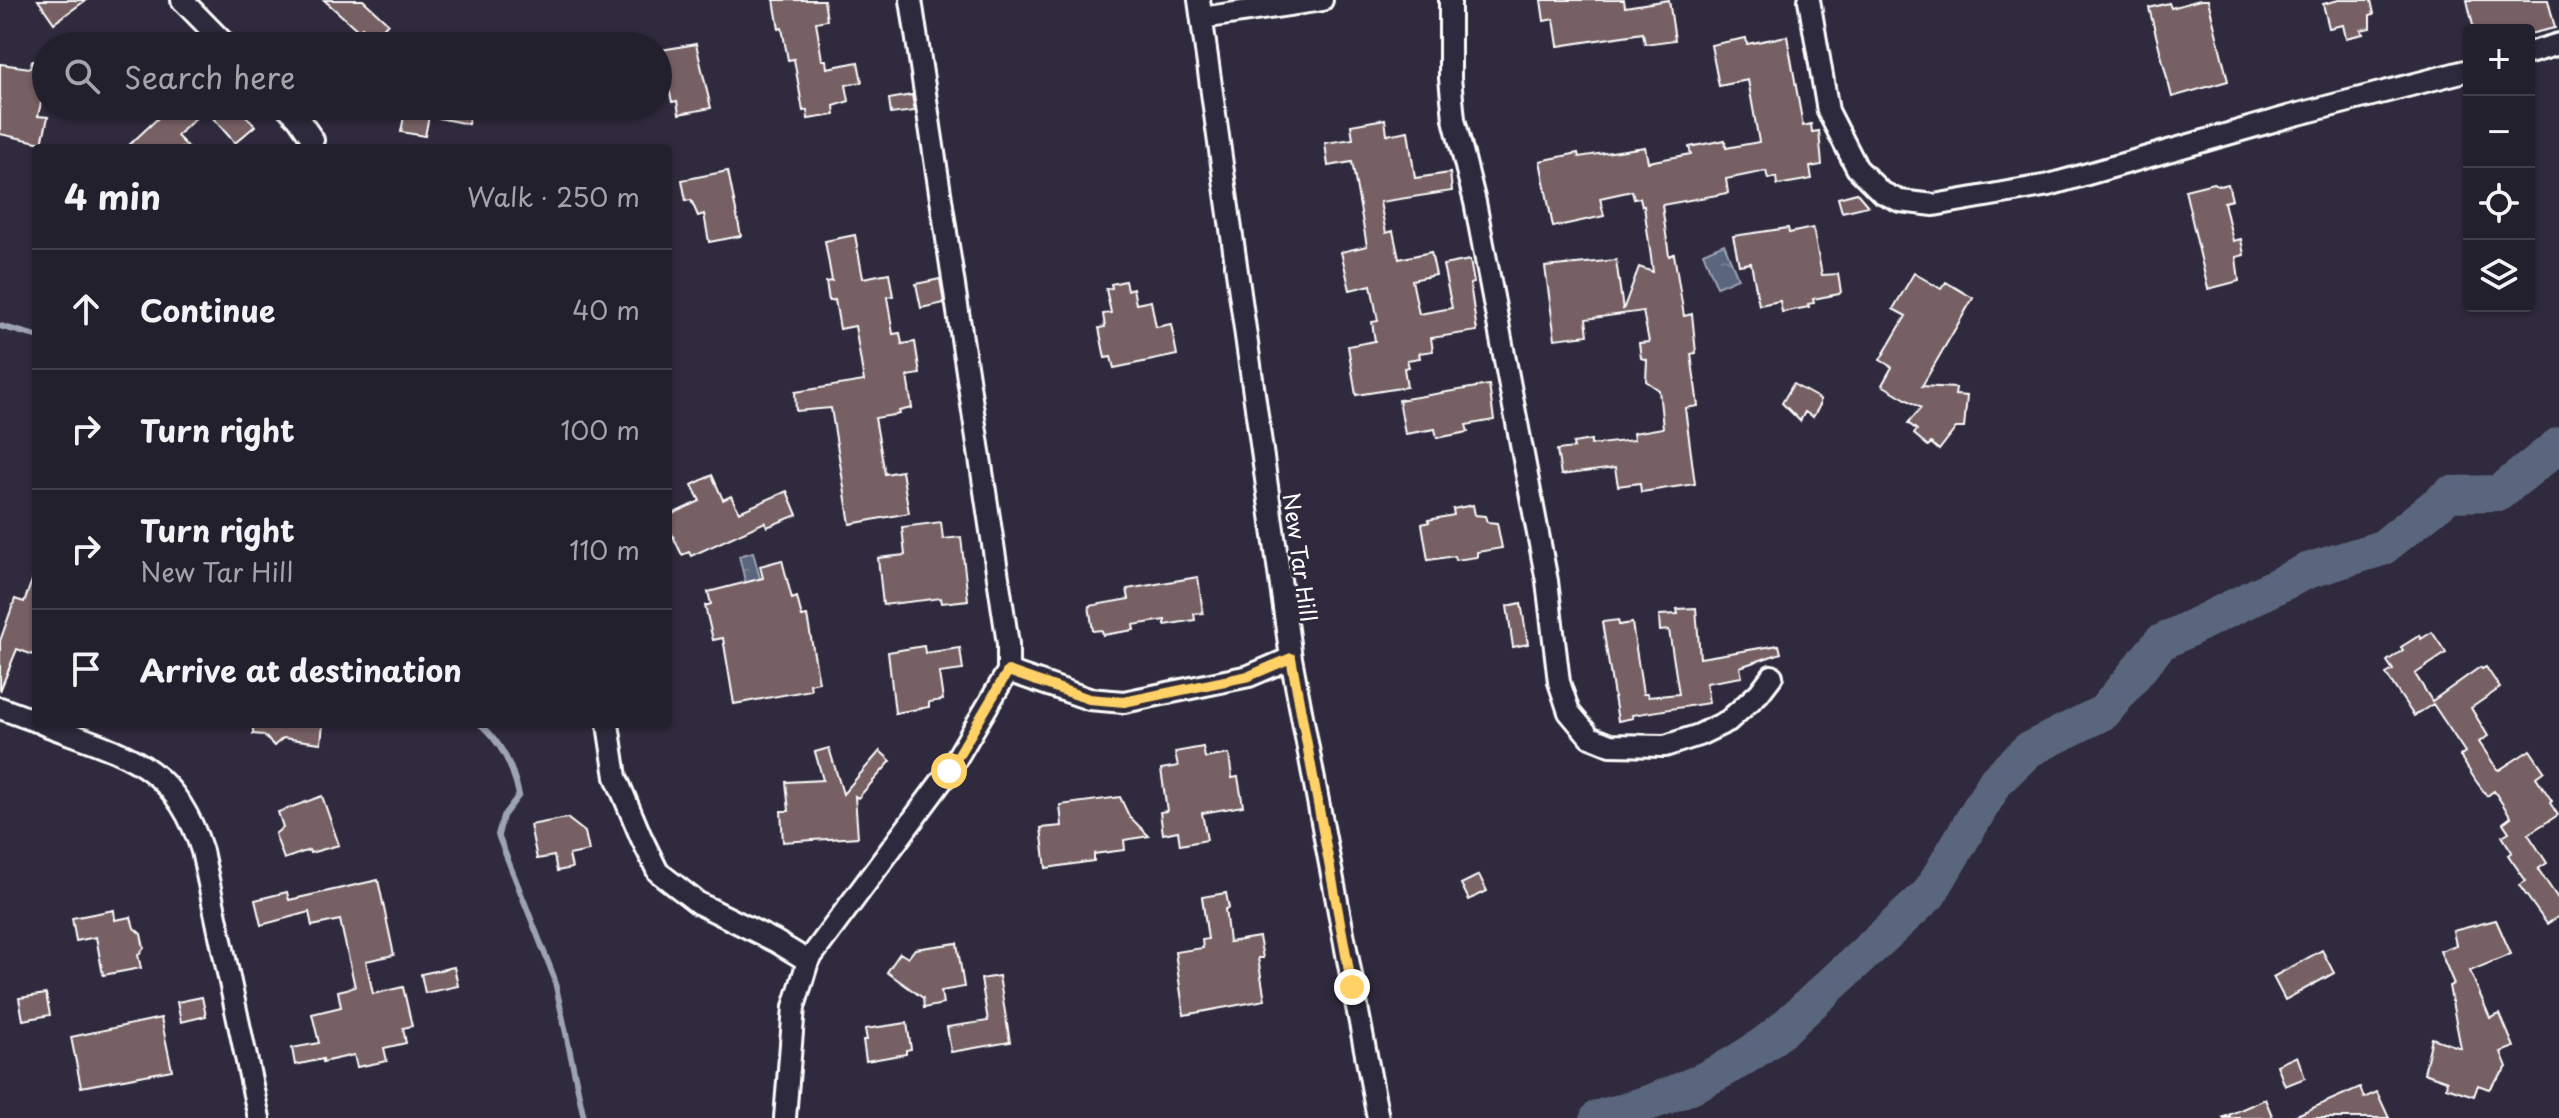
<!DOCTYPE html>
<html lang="en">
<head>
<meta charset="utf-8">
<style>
	:root { --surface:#23202e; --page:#2b2836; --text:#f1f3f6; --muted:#a3a3aa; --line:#403e4a }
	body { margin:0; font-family:"Playpen Sans",sans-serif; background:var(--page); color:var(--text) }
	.controls { position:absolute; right:24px; top:24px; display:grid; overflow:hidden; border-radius:8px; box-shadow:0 2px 6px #0004 }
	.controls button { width:72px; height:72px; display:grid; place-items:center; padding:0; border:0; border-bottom:2px solid var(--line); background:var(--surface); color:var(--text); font:40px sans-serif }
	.stop { position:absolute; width:24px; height:24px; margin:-18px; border:6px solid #ffd166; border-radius:50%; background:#fff }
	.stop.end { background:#ffd166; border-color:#fff; box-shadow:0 2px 8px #0008 }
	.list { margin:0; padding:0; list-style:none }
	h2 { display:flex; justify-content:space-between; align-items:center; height:104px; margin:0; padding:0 32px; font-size:34px }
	h2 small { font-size:26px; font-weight:400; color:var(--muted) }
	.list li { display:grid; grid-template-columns:52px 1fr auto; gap:24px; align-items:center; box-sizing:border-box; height:120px; padding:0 32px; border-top:2px solid var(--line) }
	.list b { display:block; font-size:30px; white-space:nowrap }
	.list p { margin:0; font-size:26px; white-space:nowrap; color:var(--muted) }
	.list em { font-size:26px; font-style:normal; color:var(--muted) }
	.icon { flex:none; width:44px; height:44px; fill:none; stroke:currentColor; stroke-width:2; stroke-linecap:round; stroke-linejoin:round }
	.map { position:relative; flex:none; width:2559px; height:1118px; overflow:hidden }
	.search { position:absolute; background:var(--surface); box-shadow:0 2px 6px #0004; left:32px; top:32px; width:640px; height:88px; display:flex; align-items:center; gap:20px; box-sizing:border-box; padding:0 28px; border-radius:44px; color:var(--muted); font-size:30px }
	.panel { position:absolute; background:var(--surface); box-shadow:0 2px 6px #0004; left:32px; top:144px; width:640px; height:584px; border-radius:8px }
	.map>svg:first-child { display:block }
</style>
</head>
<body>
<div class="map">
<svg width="2559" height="1118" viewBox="0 0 2559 1118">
	<defs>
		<pattern id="water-ripples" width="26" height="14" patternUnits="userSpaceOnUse" patternTransform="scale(2)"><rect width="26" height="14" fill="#5a667e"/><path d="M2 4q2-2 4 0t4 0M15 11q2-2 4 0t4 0" fill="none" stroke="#737d91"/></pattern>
	</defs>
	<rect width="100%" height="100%" fill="#2f2a3d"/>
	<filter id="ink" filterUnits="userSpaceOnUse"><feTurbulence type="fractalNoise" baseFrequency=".0125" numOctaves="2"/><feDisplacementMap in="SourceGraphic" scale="16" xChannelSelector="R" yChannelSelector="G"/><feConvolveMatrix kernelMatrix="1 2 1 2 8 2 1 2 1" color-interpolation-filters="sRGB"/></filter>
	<g filter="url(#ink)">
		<path fill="url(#water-ripples)" stroke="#9ca3b2" stroke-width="2" d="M 1724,244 L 1738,278 L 1717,287 L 1703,253 Z
			M 753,552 L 761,582 L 746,585 L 739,556 Z"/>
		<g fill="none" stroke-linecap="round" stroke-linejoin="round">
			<path stroke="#9ca3b2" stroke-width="6" d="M 0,326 L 36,336
				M 480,724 C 502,743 513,767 519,795 L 503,816 L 498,835 L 554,977 L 584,1118"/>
			<path stroke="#5a667e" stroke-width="36" d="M 1598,1118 C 1662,1102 1731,1073 1782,1030 L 1929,894 L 1996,781 L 2028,750 L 2104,712 L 2160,643 L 2307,571 L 2382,548 L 2450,494 L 2499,493 L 2559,445"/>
		</g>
		<path fill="#766064" stroke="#fff" stroke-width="2" d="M 38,0 L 86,0 L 54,23 Z
			M 324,0 L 363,0 L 388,23 L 374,38 L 362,27 L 359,31 Z
			M 774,0 L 824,0 L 827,20 L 816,22 L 822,60 L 826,60 L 827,68 L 858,62 L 862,82 L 846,85 L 849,101 L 834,106 L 835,115 L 808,119 L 807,110 L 803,111 L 794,59 L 788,60 L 782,28 L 779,29 Z
			M 1541,0 L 1624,0 L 1625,7 L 1669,0 L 1675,40 L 1645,44 L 1643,33 L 1558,46 L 1554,19 L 1544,21 Z
			M 2200,0 L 2208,0 L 2228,81 L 2172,97 L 2149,8 L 2169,3 L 2171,8 Z
			M 2339,0 L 2371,0 L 2374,14 L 2370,15 L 2370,28 L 2361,30 L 2363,34 L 2346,38 L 2343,25 L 2329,28 L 2323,4 Z
			M 2467,0 L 2548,0 L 2555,28 L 2529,34 L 2529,30 L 2474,30 Z
			M 1787,36 L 1803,126 L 1811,124 L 1812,132 L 1819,131 L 1822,165 L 1810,167 L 1812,179 L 1777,185 L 1776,177 L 1768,179 L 1766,171 L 1726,179 L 1728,193 L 1662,205 L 1669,256 L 1674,254 L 1684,316 L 1692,314 L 1696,353 L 1691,354 L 1698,406 L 1685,408 L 1695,484 L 1641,492 L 1640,483 L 1618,486 L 1615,468 L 1561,475 L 1557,450 L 1574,448 L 1573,443 L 1591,440 L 1591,445 L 1634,440 L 1633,433 L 1663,428 L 1659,390 L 1646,381 L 1647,360 L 1641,358 L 1639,343 L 1649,342 L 1643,311 L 1586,319 L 1588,335 L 1555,339 L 1545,267 L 1616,260 L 1623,310 L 1639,267 L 1653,272 L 1644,206 L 1642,206 L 1640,198 L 1634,199 L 1632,191 L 1600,198 L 1604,216 L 1553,227 L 1540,161 L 1578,153 L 1579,157 L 1645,147 L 1648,162 L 1691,154 L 1689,147 L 1725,140 L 1726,148 L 1759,142 L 1748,80 L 1719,86 L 1711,45 L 1746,38 L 1747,44 Z
			M 696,44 L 711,108 L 679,114 L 677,101 L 672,102 L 661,50 Z
			M 32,61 L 46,64 L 46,81 L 38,116 L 48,117 L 42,143 L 0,134 L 0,64 L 30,68 Z
			M 912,95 L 915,111 L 891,114 L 889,99 Z
			M 171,106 L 237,106 L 255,126 L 235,143 L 205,109 L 177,136 L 189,148 L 126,148 Z
			M 406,106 L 472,106 L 468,124 L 429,116 L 425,136 L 401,132 Z
			M 1385,119 L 1387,135 L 1408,131 L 1415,178 L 1450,173 L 1452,191 L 1380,202 L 1386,233 L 1393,231 L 1399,259 L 1431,252 L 1436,275 L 1412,280 L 1419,314 L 1452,308 L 1443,265 L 1470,260 L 1474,283 L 1470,284 L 1477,331 L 1431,338 L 1433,351 L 1419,353 L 1420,358 L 1407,360 L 1409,367 L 1404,368 L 1407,387 L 1356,395 L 1348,346 L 1375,341 L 1372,322 L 1378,321 L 1371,285 L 1350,290 L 1341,252 L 1367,246 L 1352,162 L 1328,166 L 1325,143 L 1353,139 L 1351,125 Z
			M 728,171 L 741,236 L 709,242 L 704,214 L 698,216 L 691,200 L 686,201 L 682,180 Z
			M 2213,183 L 2220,186 L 2228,184 L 2232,200 L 2224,202 L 2233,241 L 2241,239 L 2244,255 L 2236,257 L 2239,281 L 2208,289 L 2185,190 Z
			M 1857,193 L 1868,206 L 1842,212 L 1838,198 Z
			M 1788,228 L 1789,233 L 1813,228 L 1822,275 L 1838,274 L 1841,292 L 1839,294 L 1813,299 L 1814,303 L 1808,304 L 1809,307 L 1782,312 L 1780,301 L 1759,305 L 1751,263 L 1739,265 L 1733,236 Z
			M 855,235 L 863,278 L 889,273 L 893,296 L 887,297 L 893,334 L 900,333 L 902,344 L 915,342 L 920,374 L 907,376 L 912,408 L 899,411 L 900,414 L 875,418 L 885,474 L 902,471 L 909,513 L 850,524 L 831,408 L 796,411 L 795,392 L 864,381 L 855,326 L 840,329 L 835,300 L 829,301 L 826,282 L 832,281 L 825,241 Z
			M 1914,273 L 1941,289 L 1946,282 L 1973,298 L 1922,386 L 1956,388 L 1955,395 L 1967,396 L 1964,428 L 1956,428 L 1939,450 L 1931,443 L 1928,446 L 1914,434 L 1917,430 L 1908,423 L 1921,408 L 1882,385 L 1892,367 L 1880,360 L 1906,316 L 1893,309 Z
			M 940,279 L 944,303 L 921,308 L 916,284 Z
			M 1125,281 L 1127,290 L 1133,288 L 1136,304 L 1151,301 L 1156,327 L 1171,324 L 1177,355 L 1114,368 L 1111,357 L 1105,358 L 1099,328 L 1105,327 L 1103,314 L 1111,313 L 1106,289 L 1112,288 L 1111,284 Z
			M 1793,384 L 1820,399 L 1820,405 L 1813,417 L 1805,412 L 1800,421 L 1782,403 Z
			M 1489,385 L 1494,420 L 1466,425 L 1468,432 L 1437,438 L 1435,429 L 1405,434 L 1399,400 Z
			M 712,475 L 723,500 L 731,496 L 739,512 L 787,491 L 797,515 L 767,527 L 765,522 L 691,556 L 689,552 L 682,555 L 668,526 L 668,516 L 700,501 L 692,485 Z
			M 1473,505 L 1475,515 L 1485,516 L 1487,522 L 1497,523 L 1502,548 L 1477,552 L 1477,557 L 1456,560 L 1455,556 L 1428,560 L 1422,524 L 1429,522 L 1428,520 L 1454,515 L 1453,509 Z
			M 941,522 L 943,539 L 961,537 L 968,600 L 942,603 L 941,598 L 883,605 L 878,558 L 905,555 L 902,527 Z
			M 782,560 L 792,599 L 797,597 L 802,617 L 807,616 L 819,682 L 810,684 L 811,690 L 734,704 L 723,638 L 713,640 L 705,606 L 711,604 L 708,592 L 763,578 L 760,566 Z
			M 34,575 L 36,656 L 17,649 L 0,691 L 0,641 L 15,599 L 24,602 Z
			M 1198,577 L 1203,613 L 1194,614 L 1195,620 L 1165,625 L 1165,620 L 1133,625 L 1134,630 L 1103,635 L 1102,630 L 1093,631 L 1089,606 L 1129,599 L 1127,589 Z
			M 1521,603 L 1528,644 L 1513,647 L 1507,606 Z
			M 1696,608 L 1700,658 L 1779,645 L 1781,653 L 1740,667 L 1742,677 L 1706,683 L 1709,703 L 1632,715 L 1633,718 L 1618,721 L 1602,622 L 1618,620 L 1619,625 L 1632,623 L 1643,694 L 1647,694 L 1648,697 L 1679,694 L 1669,630 L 1660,631 L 1659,615 L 1678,614 L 1677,609 Z
			M 2432,632 L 2446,653 L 2415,674 L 2432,701 L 2480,667 L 2482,669 L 2486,667 L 2500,688 L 2471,708 L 2488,736 L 2479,742 L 2497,769 L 2499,770 L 2530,750 L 2544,771 L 2536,777 L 2552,801 L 2550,803 L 2558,815 L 2528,834 L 2547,863 L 2538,869 L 2559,900 L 2559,916 L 2547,924 L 2519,885 L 2526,881 L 2508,855 L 2512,852 L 2502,836 L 2509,832 L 2503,823 L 2511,817 L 2494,791 L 2487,796 L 2476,781 L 2460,756 L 2465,752 L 2433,704 L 2414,716 L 2386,674 L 2393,670 L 2387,661 L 2403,650 L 2401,647 L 2420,635 L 2421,639 Z
			M 924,646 L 925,653 L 960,648 L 963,670 L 939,673 L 943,700 L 929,702 L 929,707 L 895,713 L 888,652 Z
			M 253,724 L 323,724 L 321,743 L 283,738 L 274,746 L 264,735 L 253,734 Z
			M 1203,747 L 1205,758 L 1229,754 L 1232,778 L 1238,777 L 1243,806 L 1202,813 L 1207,840 L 1180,845 L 1178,831 L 1163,834 L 1160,812 L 1167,811 L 1161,769 L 1178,766 L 1175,752 Z
			M 829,748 L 843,794 L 880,751 L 891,761 L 858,798 L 855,796 L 858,837 L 783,842 L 781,811 L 789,811 L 786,782 L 823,780 L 815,752 Z
			M 322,796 L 339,845 L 310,853 L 309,850 L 284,859 L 275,834 L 283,827 L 278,812 Z
			M 1120,797 L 1129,816 L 1149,836 L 1124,840 L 1125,850 L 1094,854 L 1094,861 L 1046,868 L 1041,828 L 1062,826 L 1060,805 Z
			M 567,818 L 585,832 L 589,851 L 569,855 L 572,868 L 557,871 L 554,856 L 537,859 L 530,825 Z
			M 1479,875 L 1487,891 L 1469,900 L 1461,884 Z
			M 378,880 L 394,955 L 366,961 L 373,994 L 403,987 L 412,1026 L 403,1028 L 406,1043 L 384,1048 L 387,1061 L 357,1067 L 354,1055 L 323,1062 L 323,1059 L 295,1065 L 292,1048 L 319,1043 L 312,1014 L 341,1007 L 338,991 L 355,987 L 340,920 L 312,926 L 309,912 L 261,925 L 255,900 L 287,892 L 289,900 Z
			M 1226,893 L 1229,908 L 1225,909 L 1229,942 L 1259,937 L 1263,958 L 1258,958 L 1265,1000 L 1184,1015 L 1175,952 L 1203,948 L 1202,940 L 1208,939 L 1202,897 Z
			M 114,910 L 115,920 L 131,917 L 134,928 L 141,934 L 144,948 L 138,955 L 141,968 L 103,975 L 96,937 L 76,941 L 72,918 Z
			M 2496,920 L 2511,954 L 2470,971 L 2490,1018 L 2500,1014 L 2514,1047 L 2501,1052 L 2507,1067 L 2489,1089 L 2478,1085 L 2474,1096 L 2446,1087 L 2447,1081 L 2424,1073 L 2432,1038 L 2461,1048 L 2449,986 L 2454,984 L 2440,951 L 2456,945 L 2453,931 Z
			M 957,943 L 964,987 L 941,991 L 943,1004 L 924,1008 L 923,998 L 887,972 L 900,953 L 908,958 L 915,949 Z
			M 2322,950 L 2334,973 L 2285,1000 L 2273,977 Z
			M 454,967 L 458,986 L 425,993 L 421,974 Z
			M 999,976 L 1010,1042 L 951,1052 L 947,1027 L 988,1021 L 981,979 Z
			M 46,994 L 50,1015 L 23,1020 L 19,998 Z
			M 202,997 L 206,1016 L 181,1022 L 177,1002 Z
			M 161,1018 L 172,1070 L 81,1087 L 71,1037 Z
			M 907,1023 L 911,1049 L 906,1050 L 906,1054 L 866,1061 L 863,1040 L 867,1040 L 865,1029 Z
			M 2297,1056 L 2305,1078 L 2285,1086 L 2277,1065 Z
			M 2360,1087 L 2364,1098 L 2377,1092 L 2389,1118 L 2290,1118 Z
			M 2265,1099 L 2273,1118 L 2222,1118 Z"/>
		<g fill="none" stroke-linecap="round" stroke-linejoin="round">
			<g stroke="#fff" stroke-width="26">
				<path id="minor" d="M 182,0 L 227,46
					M 1199,0 L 1291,658 L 1378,1118
					M 1450,0 L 1450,78 L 1454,119 L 1475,202 L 1547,581 L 1559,682 L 1569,712 L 1590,737 L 1610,745 L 1665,746 L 1699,735 L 1728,721 L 1759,693 L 1772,676
					M 1809,0 L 1828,111 L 1857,168 L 1881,192 L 1900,201 L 1934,205 L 2049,185 L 2291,116 L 2469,70
					M 1202,18 L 1322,0
					M 2529,53 L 2559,44
					M 286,106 L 298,118 L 313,140
					M 1008,671 L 1089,699 L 1124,702 L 1249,676 L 1291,658
					M 0,708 L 36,721
					M 43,724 C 122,754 174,761 202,851 L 259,1118
					M 608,724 L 616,777 L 641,837 L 658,872 L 698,903 L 775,941 L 808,961
					M 785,1118 L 794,1007 L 808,961 L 949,771 L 1008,671 L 1008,644 L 911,0"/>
			</g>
			<use href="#minor" stroke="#2f2a3d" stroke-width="20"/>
		</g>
	</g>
	<g fill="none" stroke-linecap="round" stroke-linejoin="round" filter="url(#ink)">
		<path stroke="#ffd166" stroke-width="10" d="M 949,771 L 1008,671 L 1089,699 L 1124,702 L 1249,676 L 1291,658 L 1352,987"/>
	</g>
	<g text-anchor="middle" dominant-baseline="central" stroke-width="6" stroke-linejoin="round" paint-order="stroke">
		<g font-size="22" fill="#fff" stroke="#2f2a3d">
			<text transform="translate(1301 557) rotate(82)">New Tar Hill</text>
		</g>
	</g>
</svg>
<div class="controls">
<button>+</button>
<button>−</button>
<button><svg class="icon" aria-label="locate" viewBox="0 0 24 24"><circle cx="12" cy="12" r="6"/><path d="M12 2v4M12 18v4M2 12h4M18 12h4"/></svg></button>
<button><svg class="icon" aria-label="layers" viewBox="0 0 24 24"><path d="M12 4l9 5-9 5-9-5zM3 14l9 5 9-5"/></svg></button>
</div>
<div class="stop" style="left:949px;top:771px"></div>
<div class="stop end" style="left:1352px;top:987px"></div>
<div class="search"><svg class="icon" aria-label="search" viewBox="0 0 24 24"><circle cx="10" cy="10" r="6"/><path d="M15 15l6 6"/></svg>Search here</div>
<section class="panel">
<h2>4 min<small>Walk · 250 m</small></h2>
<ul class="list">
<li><svg class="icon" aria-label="ahead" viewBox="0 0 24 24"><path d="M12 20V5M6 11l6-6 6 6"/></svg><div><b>Continue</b></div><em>40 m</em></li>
<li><svg class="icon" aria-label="right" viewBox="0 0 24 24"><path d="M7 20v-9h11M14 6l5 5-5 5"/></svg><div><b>Turn right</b></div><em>100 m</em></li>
<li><svg class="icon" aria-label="right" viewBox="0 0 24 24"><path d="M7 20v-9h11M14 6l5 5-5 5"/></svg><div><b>Turn right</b><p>New Tar Hill</p></div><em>110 m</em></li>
<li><svg class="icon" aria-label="arrive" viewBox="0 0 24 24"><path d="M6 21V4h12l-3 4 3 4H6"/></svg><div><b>Arrive at destination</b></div></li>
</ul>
</section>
</div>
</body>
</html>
